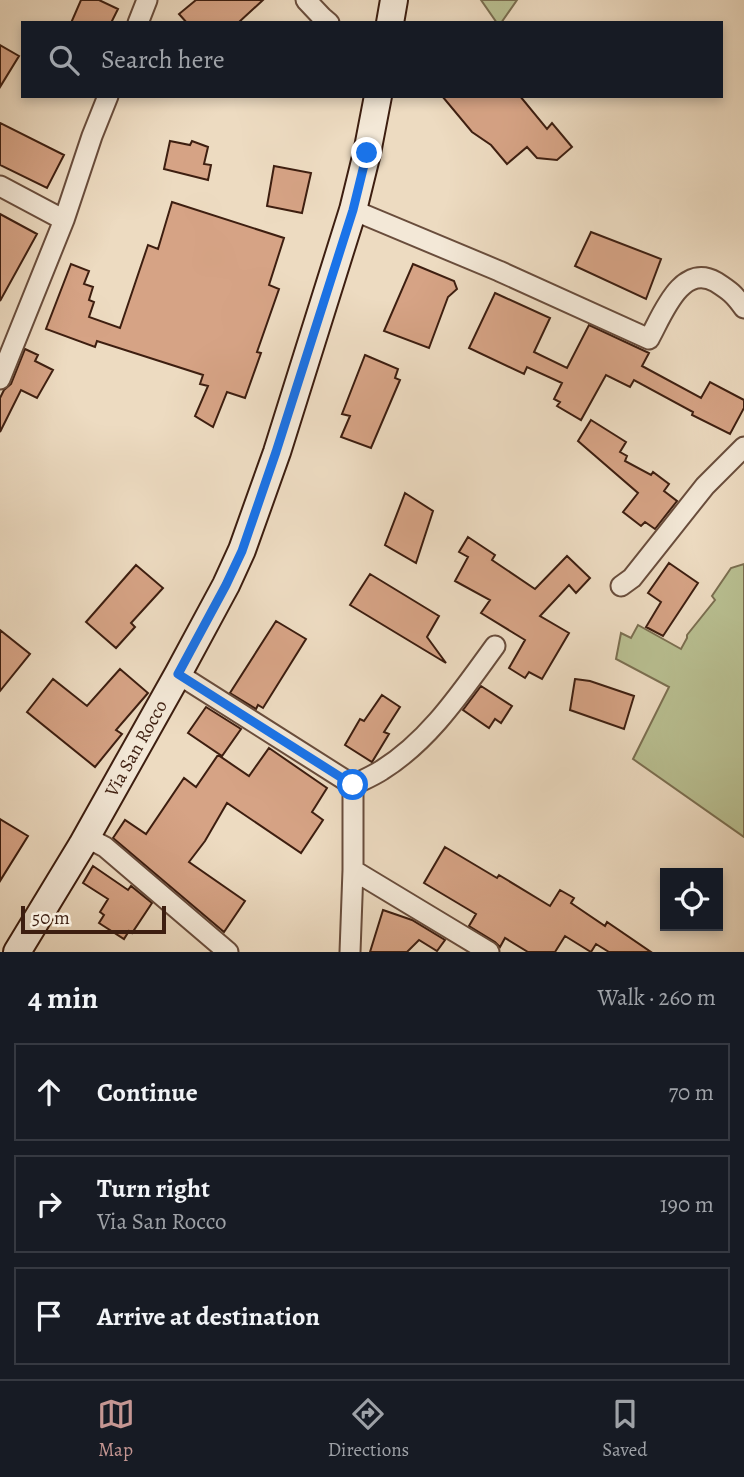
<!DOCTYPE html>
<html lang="en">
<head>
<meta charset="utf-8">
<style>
	:root { --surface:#171b24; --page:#242831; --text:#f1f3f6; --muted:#9ea1a6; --line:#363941; --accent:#c59692 }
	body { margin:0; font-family:Alegreya,serif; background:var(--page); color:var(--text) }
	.controls { position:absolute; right:21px; bottom:21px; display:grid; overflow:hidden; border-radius:0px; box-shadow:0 4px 10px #0003 }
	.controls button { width:63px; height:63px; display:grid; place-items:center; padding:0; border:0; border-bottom:2px solid var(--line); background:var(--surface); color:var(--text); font:35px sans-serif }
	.scale { position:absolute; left:21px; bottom:18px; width:145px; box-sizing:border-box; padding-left:7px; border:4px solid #3d1e10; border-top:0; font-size:19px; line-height:24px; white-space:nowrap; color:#3d1e10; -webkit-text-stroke:5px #f3e8d7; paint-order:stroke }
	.stop { position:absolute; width:21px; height:21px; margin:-16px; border:5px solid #1a73e8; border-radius:50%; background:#fff }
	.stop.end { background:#1a73e8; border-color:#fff; box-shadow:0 2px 7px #0008 }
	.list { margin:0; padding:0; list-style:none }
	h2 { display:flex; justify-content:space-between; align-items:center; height:91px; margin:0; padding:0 28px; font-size:30px }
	h2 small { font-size:23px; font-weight:400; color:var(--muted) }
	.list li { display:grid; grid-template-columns:46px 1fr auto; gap:21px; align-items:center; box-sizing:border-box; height:98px; margin:0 14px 14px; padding:0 14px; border:2px solid var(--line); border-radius:0px }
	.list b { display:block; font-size:26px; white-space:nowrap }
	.list p { margin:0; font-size:23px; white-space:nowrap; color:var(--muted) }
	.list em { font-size:23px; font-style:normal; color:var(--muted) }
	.icon { flex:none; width:38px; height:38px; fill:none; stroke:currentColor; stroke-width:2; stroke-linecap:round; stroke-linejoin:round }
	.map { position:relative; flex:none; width:744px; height:952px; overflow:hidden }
	.search { position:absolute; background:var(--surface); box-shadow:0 4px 10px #0003; left:21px; right:21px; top:21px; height:77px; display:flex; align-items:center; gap:18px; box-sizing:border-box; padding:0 24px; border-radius:0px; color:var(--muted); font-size:26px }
	.sheet { height:427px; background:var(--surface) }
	nav { display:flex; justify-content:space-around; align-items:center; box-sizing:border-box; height:98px; border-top:2px solid var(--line); background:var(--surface); font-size:19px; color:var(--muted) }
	nav a { display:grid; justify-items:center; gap:4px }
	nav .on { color:var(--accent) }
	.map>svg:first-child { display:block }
</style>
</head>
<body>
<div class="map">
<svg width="744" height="952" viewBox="0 0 744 952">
	<rect width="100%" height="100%" fill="#eddbc1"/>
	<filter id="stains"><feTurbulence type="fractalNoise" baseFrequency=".00286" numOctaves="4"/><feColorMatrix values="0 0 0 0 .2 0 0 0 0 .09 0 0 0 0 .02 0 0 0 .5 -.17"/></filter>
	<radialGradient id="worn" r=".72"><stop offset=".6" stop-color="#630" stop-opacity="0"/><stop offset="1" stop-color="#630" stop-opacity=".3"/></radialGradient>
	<path fill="#b9c092" stroke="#7b6f51" stroke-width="2" d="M 481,0 L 517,0 L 501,23 L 497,23 Z
		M 744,564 L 744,837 L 633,759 L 669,687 L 616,659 L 621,633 L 631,638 L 638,625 L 681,649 L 687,638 L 687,635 L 715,600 L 712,596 L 731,568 Z"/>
	<path fill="#d6a385" stroke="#3d1e10" stroke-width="2" d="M 81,0 L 99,0 L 118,9 L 111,23 L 71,23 Z
		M 196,0 L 263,0 L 238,23 L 187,23 L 179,14 Z
		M 0,45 L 19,56 L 0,87 Z
		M 442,96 L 520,96 L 547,129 L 552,123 L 572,147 L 557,160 L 537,158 L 527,147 L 507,164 L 491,145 L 472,132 Z
		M 0,123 L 64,155 L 47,188 L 0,165 Z
		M 170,141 L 190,145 L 192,141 L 208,147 L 204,164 L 211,165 L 208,180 L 164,169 Z
		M 274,166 L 311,173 L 302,213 L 267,206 Z
		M 172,202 L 284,238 L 269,285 L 279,289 L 257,352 L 261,353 L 245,398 L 227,392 L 213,427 L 195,416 L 208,386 L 200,384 L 203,375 L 97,341 L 95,347 L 46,329 L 71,264 L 89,271 L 84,284 L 93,287 L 89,300 L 94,302 L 89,317 L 120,328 L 148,245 L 158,249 Z
		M 0,214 L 37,234 L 0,301 Z
		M 591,232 L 661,259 L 646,299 L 575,266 Z
		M 413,264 L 454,281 L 457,289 L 448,297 L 429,348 L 384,331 Z
		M 495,293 L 550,318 L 534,352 L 567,368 L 589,325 L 649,353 L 642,366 L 701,398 L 710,382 L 744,400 L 744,408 L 730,434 L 692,415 L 693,412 L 634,380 L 630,387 L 606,375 L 581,420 L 557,406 L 560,402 L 554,399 L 562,383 L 527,367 L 524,374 L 469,348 Z
		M 25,349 L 38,355 L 35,361 L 53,370 L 37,398 L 21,390 L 0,432 L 0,398 L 4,390 L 11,384 Z
		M 365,355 L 398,369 L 395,378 L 400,380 L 371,448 L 341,437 L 350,416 L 342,414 Z
		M 591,420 L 626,442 L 620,452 L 627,456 L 625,461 L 651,475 L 653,472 L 669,484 L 664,491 L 677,501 L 655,529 L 645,522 L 641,526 L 623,512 L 638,493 L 578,441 Z
		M 405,493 L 433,511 L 416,563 L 385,545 Z
		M 468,537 L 495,555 L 492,560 L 535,589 L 567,556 L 590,578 L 576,593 L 569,585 L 540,616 L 569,633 L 542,679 L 529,672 L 525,678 L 509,668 L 525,640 L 481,613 L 490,600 L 455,581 L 468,557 L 459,552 Z
		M 669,563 L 698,583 L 663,636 L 646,627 L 661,602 L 648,593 Z
		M 136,565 L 163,588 L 131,623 L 135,627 L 116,648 L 86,622 Z
		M 370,574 L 439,616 L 427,637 L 446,663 L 350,605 Z
		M 276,621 L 306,639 L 263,708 L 258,705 L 256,709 L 230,693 Z
		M 0,630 L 30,654 L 0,691 Z
		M 120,669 L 148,693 L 116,730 L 122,734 L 95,767 L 27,712 L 53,679 L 87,706 Z
		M 575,679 L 590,681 L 634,696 L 624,729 L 570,710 Z
		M 481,686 L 512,706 L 501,723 L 495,719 L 489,728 L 463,710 Z
		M 382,695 L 400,707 L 384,732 L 389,734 L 372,762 L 345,745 L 360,719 L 364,721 Z
		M 206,707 L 241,729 L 222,756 L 188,733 Z
		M 269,748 L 327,788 L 312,812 L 323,820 L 301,853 L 227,803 L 205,841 L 189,862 L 245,901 L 224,932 L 113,838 L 125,820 L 146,834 L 184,778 L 196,787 L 218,755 L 249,776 Z
		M 0,819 L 28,836 L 0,881 Z
		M 445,847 L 497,878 L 499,875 L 550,906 L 560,890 L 574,898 L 571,903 L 605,926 L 607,922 L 651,952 L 609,952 L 596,944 L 591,952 L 565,936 L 555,952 L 528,952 L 505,938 L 500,947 L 495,942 L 469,926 L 476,914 L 424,883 Z
		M 93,866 L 128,890 L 131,886 L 152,903 L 132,933 L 129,931 L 124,939 L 99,923 L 104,915 L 100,912 L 108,899 L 83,883 Z
		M 383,910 L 412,920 L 445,940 L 437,951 L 419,940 L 407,952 L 370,952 Z"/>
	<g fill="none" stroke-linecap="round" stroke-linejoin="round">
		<g stroke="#694d3c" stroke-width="23">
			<path id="street" d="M 306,0 L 322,17 L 329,23
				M 138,23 L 147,0
				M 0,186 L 64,220
				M 353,210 L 499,271 L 649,339 C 662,316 681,262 716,282 C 730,291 734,294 744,308
				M 0,379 L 64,220 L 92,136 L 108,96
				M 621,586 L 632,578 L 705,486 L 744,447
				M 178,674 L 353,785 L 353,870 L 350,952
				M 353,785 C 363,780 373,776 382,770 C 430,740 462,691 495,646
				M 86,837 L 105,847 L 228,952
				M 353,870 L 489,952"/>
		</g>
		<g stroke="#3d1e10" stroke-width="30">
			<g id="secondary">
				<path d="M 390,23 L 394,0"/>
				<path id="s1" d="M 17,952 L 82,845 L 178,674 L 226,585 L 242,550 L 277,452 L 353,210 L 367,153 L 378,96"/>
			</g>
		</g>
		<use href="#street" stroke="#f3e8d7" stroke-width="19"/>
		<use href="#secondary" stroke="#f3e8d7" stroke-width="26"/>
	</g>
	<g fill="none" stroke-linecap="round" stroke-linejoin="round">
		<path stroke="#1a73e8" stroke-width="9" d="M 353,785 L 178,674 L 226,585 L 242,551 L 276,452 L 353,210 L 367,153"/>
	</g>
	<g text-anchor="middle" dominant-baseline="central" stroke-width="7" stroke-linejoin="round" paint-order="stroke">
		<g font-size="19" fill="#3d1e10" stroke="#f3e8d7">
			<text stroke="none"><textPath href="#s1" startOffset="236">Via San Rocco</textPath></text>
		</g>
	</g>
	<rect width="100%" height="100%" filter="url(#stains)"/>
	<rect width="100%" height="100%" fill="url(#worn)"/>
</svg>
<div class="controls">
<button><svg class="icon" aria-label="locate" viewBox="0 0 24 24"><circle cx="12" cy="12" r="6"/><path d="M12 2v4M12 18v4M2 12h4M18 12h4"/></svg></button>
</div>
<div class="scale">50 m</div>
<div class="stop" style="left:353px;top:785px"></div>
<div class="stop end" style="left:367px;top:153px"></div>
<div class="search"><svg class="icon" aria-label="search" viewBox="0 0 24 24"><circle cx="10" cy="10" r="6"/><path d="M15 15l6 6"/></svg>Search here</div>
</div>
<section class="sheet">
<h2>4 min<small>Walk · 260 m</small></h2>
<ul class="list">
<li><svg class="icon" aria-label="ahead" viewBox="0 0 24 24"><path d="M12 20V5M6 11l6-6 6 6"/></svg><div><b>Continue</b></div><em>70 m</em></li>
<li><svg class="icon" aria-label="right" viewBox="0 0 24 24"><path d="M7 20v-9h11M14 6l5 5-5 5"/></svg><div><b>Turn right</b><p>Via San Rocco</p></div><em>190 m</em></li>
<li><svg class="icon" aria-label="arrive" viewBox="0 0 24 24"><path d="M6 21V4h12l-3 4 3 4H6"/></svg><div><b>Arrive at destination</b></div></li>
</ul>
</section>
<nav>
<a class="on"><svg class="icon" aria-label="map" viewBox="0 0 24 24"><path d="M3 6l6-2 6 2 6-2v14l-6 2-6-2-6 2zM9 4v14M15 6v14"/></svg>Map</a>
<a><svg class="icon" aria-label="directions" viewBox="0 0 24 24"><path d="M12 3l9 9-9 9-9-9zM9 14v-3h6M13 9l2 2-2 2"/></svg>Directions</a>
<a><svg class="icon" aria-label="saved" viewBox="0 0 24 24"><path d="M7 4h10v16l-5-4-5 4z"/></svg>Saved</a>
</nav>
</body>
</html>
